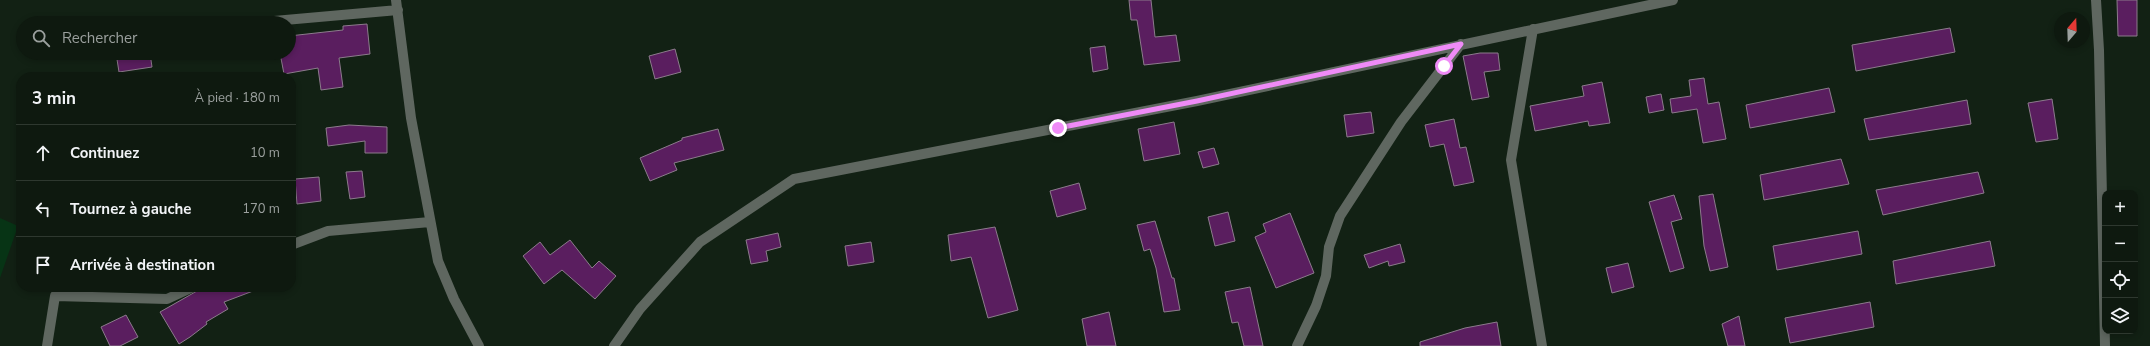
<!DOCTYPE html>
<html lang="fr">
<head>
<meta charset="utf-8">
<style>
	:root { --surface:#0e190f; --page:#172218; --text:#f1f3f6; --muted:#9ba09e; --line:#2e382f }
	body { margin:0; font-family:"Nunito Sans",sans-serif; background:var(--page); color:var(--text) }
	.controls { position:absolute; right:12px; bottom:12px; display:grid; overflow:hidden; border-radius:8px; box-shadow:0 2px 6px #0003 }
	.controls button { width:36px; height:36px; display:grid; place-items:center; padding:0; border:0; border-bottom:1px solid var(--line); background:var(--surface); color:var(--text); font:20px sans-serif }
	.compass { position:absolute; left:2054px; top:12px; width:36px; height:36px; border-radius:50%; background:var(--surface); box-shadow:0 2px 6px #0003; rotate:19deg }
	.stop { position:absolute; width:12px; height:12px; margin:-9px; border:3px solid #ef8bf7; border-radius:50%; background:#fff }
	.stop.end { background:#ef8bf7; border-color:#fff; box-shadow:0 1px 4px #0008 }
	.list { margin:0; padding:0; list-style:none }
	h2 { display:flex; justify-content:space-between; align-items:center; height:52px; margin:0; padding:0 16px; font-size:17px }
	h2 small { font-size:13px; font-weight:400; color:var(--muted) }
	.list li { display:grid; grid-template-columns:26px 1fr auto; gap:12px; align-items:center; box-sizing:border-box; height:56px; padding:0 16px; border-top:1px solid var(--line) }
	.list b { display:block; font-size:15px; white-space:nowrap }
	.list em { font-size:13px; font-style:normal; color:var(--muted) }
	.icon { flex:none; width:22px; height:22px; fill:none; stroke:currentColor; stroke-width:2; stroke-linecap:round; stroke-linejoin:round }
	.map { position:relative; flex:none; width:2150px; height:346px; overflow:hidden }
	.search { position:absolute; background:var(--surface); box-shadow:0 2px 6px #0003; left:16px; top:16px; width:280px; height:44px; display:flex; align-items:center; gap:10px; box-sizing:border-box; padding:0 14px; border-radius:22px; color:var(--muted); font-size:15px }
	.panel { position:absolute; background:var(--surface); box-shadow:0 2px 6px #0003; left:16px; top:72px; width:280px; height:220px; border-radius:16px }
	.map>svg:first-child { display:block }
</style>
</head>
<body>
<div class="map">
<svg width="2150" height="346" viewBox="0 0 2150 346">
	<rect width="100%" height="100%" fill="#122114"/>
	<path fill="#073415" d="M 0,218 L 18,226 L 0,278 Z"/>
	<path fill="#5a1e5f" stroke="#8c7b8c" d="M 1129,0 L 1151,0 L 1155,37 L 1176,35 L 1180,61 L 1144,65 L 1137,20 L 1131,20 Z
		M 2117,0 L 2137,0 L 2137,36 L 2118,36 Z
		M 367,24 L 370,54 L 339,58 L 343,87 L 321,90 L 318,68 L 284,74 L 280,53 L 289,53 L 289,36 L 343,30 L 343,26 Z
		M 1950,28 L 1955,52 L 1856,71 L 1852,45 Z
		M 1105,46 L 1108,69 L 1093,72 L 1090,48 Z
		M 675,49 L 681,72 L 655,79 L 649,56 Z
		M 116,53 L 150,53 L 152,67 L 119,72 Z
		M 1480,53 L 1498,53 L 1500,70 L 1484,72 L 1489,97 L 1472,100 L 1463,56 Z
		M 1704,78 L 1708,104 L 1719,102 L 1726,139 L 1703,143 L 1697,109 L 1672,113 L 1670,99 L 1691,96 L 1689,80 Z
		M 1602,82 L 1610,123 L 1589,126 L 1588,121 L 1535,131 L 1530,106 L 1584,96 L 1582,86 Z
		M 1829,88 L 1835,112 L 1750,128 L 1746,105 Z
		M 1661,94 L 1664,110 L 1649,113 L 1646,97 Z
		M 2052,99 L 2058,139 L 2036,142 L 2028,103 Z
		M 1967,100 L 1971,124 L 1869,140 L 1864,119 Z
		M 1371,112 L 1374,133 L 1347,137 L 1344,115 Z
		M 1454,119 L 1460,148 L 1466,147 L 1474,182 L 1454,186 L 1444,144 L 1430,147 L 1425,125 Z
		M 1174,122 L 1180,154 L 1144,161 L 1138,129 Z
		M 349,125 L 387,127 L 387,153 L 365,153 L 365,141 L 328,146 L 326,128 Z
		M 718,129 L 724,150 L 674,163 L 677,170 L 650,181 L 640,158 L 682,140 L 682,138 Z
		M 1214,148 L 1219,164 L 1203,168 L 1198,152 Z
		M 1841,159 L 1849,184 L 1764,200 L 1760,175 Z
		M 362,171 L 365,197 L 350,199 L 346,172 Z
		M 1978,172 L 1984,193 L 1883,215 L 1876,190 Z
		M 319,177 L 321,201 L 297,204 L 295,179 Z
		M 1079,183 L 1086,209 L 1057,217 L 1050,191 Z
		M 1713,194 L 1728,267 L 1710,271 L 1704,246 L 1699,196 Z
		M 1674,195 L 1682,219 L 1671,222 L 1684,268 L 1670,272 L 1649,202 Z
		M 1228,212 L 1235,241 L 1215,246 L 1208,217 Z
		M 1290,213 L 1314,273 L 1276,288 L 1255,237 L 1266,232 L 1263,224 Z
		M 1155,221 L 1172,278 L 1174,278 L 1180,310 L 1164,312 L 1156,268 L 1150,249 L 1144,251 L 1137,225 Z
		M 995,227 L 1018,310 L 988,318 L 971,257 L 951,261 L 948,235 Z
		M 1858,231 L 1862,254 L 1777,270 L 1773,246 Z
		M 778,233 L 781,247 L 766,251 L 768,261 L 751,264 L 746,240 Z
		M 570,240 L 592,268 L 599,261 L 616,276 L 595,299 L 562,270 L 544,284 L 523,256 L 540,242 L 550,255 Z
		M 1990,241 L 1995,266 L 1896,284 L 1893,261 Z
		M 871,242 L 874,262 L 848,266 L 845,246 Z
		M 1400,244 L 1405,262 L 1389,266 L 1388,261 L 1369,268 L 1364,255 Z
		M 1628,263 L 1634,287 L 1612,293 L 1606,268 Z
		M 204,287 L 261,288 L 224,302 L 228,309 L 206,322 L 207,324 L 190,337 L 179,344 L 160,312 Z
		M 1250,287 L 1263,346 L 1244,346 L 1238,322 L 1232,323 L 1225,292 Z
		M 1870,302 L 1874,327 L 1790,343 L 1785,318 Z
		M 1109,312 L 1116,346 L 1087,346 L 1082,319 Z
		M 126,315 L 138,337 L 120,346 L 110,346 L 101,327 Z
		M 1739,316 L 1745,346 L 1728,346 L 1722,324 Z
		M 1497,322 L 1501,346 L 1420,346 L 1420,342 L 1465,328 Z"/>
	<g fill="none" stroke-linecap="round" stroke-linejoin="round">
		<path stroke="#5f6760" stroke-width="10" d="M 396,0 L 411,118 L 438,261 L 454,299 L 479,346
			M 2096,0 L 2099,50 L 2105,346
			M 252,23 L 398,10
			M 1533,29 L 1511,160 L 1542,346
			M 291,245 L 328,231 L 430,222
			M 47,346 L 55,296 L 167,299 L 193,287
			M 614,346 L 640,309 L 700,242 L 794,179 L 1197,101 L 1673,0
			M 1297,346 L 1316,306 L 1326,276 L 1329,247 L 1340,216 L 1401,122 L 1461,44"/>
	</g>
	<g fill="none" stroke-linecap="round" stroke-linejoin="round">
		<path stroke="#ef8bf7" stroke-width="5" d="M 1058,128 L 1197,101 L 1461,44 L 1444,66"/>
	</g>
</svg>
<div class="controls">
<button>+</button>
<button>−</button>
<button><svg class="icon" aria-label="locate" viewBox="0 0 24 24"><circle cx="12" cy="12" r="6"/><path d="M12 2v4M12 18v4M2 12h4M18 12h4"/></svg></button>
<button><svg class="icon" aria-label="layers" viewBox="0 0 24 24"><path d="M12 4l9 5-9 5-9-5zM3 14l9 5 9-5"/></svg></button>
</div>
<svg class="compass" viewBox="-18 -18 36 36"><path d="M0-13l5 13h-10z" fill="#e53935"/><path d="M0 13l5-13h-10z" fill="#9ba09e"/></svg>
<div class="stop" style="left:1444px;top:66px"></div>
<div class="stop end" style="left:1058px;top:128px"></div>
<div class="search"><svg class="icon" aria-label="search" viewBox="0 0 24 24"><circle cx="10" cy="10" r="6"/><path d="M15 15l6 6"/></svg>Rechercher</div>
<section class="panel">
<h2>3 min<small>À pied · 180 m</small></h2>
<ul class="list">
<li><svg class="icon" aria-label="ahead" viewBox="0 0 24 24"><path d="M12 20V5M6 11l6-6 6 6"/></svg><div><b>Continuez</b></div><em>10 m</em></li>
<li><svg class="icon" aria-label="left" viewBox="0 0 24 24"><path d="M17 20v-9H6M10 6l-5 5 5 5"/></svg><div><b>Tournez à gauche</b></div><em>170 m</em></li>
<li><svg class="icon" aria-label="arrive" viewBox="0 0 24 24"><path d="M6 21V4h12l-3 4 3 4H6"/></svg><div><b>Arrivée à destination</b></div></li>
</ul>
</section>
</div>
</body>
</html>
